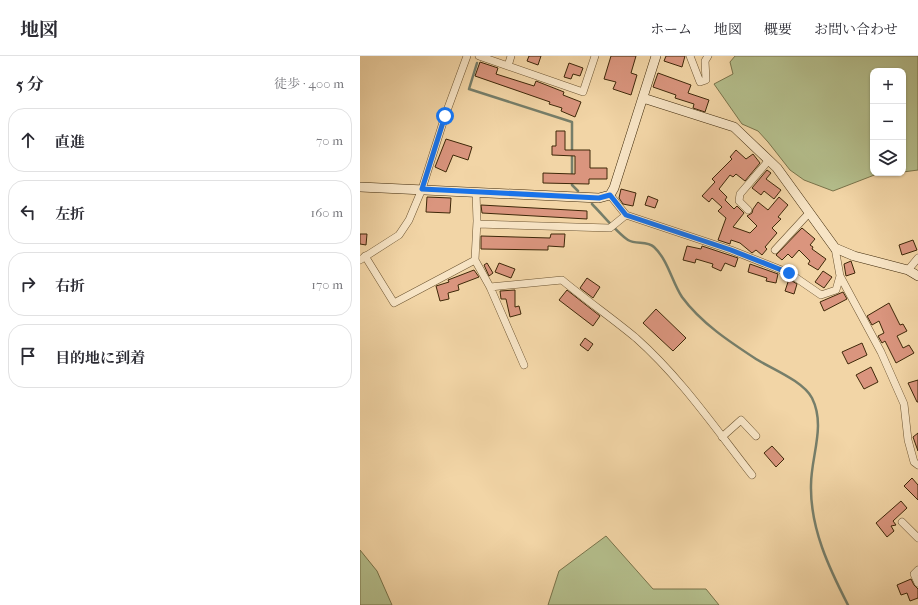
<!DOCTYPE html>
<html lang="ja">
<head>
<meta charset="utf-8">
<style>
	:root { --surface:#fff; --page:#f7f7f7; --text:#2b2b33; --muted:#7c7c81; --line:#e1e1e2 }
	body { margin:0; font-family:"IM FELL French Canon","Noto Serif JP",serif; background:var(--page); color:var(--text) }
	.controls { position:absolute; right:12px; top:12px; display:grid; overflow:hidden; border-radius:8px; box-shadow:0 1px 3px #0004 }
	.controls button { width:36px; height:36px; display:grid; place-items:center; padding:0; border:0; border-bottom:1px solid var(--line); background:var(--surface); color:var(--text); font:20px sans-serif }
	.stop { position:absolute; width:12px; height:12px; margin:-9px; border:3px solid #1a73e8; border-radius:50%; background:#fff }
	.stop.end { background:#1a73e8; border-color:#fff; box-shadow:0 1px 4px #0008 }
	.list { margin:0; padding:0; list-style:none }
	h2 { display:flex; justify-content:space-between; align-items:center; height:52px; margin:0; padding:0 16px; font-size:17px }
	h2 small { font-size:13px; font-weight:400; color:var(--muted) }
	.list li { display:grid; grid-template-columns:26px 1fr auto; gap:12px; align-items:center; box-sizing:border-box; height:64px; margin:0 8px 8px; padding:0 8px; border:1px solid var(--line); border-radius:16px }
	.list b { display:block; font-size:15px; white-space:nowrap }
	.list em { font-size:13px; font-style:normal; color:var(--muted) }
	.icon { flex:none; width:22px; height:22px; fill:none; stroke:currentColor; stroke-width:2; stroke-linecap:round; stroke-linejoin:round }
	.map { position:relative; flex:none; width:558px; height:549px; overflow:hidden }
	header { display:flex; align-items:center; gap:24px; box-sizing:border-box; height:56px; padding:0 20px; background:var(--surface); border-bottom:1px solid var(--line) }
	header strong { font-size:19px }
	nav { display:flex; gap:22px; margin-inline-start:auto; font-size:14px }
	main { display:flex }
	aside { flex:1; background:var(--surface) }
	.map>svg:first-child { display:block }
</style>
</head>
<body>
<header>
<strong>地図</strong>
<nav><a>ホーム</a><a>地図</a><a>概要</a><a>お問い合わせ</a></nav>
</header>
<main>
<aside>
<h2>5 分<small>徒歩 · 400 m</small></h2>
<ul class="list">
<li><svg class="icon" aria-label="ahead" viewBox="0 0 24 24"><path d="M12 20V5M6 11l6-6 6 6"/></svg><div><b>直進</b></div><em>70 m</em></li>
<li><svg class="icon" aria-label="left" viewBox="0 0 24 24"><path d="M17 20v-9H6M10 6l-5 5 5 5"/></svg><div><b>左折</b></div><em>160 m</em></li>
<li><svg class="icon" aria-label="right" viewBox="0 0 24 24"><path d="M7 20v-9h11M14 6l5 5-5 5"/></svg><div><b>右折</b></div><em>170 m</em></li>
<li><svg class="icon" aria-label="arrive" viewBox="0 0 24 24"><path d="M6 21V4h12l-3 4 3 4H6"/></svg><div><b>目的地に到着</b></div></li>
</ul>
</aside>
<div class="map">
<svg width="558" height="549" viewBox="0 0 558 549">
	<rect width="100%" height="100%" fill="#f2d5a6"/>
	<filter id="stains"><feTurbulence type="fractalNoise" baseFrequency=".005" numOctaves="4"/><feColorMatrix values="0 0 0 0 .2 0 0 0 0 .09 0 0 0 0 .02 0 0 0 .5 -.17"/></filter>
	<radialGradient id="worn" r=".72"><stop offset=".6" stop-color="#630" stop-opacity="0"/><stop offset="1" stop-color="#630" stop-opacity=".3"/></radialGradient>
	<path fill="#b4be8c" stroke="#79734a" d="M 375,0 L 558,0 L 558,114 L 543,116 L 543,15 L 513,15 L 513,117 L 525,117 L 517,118 L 473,135 L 444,124 L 430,114 L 408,86 L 398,75 L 382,68 L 354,28 L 373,18 L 370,6 Z
		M 246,480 L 293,533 L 346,533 L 359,549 L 188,549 L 199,515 Z
		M 0,494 L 17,515 L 32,549 L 0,549 Z"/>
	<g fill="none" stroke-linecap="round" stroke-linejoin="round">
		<path stroke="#767e6a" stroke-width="2.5" d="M 117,7 L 109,33 L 212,66 L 212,121
			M 212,126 L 212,129 L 218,135
			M 232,148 C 242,158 257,177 268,184 C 276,189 287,184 294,191 C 308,204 312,226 322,241 C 341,267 370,286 396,303 C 412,313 443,325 452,342 C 466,370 451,400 451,429 C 450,472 469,512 488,549"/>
	</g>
	<path fill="#da957e" stroke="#3e2809" d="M 169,0 L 181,0 L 178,9 L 167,5 Z
		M 251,0 L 276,0 L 271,17 L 277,19 L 271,39 L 253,33 L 256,26 L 244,23 Z
		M 306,0 L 325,0 L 322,11 L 304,5 Z
		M 120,6 L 138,12 L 136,18 L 174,30 L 176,25 L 204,36 L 203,39 L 221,46 L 215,61 L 201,55 L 202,52 L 189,48 L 190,46 L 115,20 Z
		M 209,7 L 223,12 L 220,20 L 213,18 L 211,23 L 204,21 Z
		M 298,17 L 331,29 L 328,37 L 349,44 L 345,56 L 333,52 L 334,48 L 315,42 L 316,39 L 293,31 Z
		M 196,75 L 205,75 L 205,94 L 230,94 L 230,112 L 247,112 L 247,123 L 229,123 L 229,128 L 183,127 L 183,117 L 215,118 L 215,100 L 192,99 L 192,90 L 196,90 Z
		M 86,83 L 112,91 L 108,104 L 93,99 L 86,116 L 75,111 Z
		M 376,94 L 386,103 L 393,98 L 400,107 L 385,125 L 376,118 L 373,121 L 370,119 L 359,133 L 367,141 L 365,144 L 374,153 L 377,150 L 384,157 L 373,171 L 390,177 L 397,170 L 387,160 L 392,157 L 393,153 L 398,146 L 408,154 L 419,141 L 428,149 L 418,161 L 421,163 L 412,172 L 417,177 L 405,191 L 407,193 L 402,199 L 396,194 L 392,197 L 380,187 L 371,184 L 370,188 L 358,184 L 366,162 L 358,155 L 362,151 L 352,142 L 349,146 L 342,140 L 355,126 L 352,123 L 372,103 L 370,101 Z
		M 407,114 L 411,117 L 406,123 L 421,134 L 414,143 L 404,135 L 401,139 L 392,132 Z
		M 261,133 L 276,137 L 273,150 L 263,148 L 259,142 Z
		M 288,140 L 298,144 L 295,152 L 285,149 Z
		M 67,141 L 91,142 L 90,157 L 66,156 Z
		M 121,149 L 227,155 L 227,163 L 122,157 Z
		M 442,172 L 455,183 L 450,189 L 453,191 L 452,193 L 466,203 L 458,214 L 448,208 L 450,205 L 439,194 L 432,202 L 428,198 L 422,204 L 416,199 Z
		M 0,178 L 7,178 L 6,189 L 0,188 Z
		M 191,178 L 205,178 L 204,191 L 188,190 L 188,194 L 121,193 L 121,180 L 190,182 Z
		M 553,184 L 557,194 L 542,199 L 539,189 Z
		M 327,190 L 341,193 L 342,190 L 378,202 L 375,211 L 365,207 L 361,215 L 352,211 L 353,208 L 336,203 L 335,207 L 323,204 Z
		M 491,205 L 495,217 L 486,220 L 484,208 Z
		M 127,207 L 133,217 L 129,220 L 124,209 Z
		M 139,207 L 155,213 L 151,222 L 135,216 Z
		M 390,208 L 418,218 L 416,227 L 406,225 L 407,222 L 388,216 Z
		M 114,214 L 119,221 L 98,229 L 99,234 L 88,237 L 89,243 L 80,245 L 76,230 L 89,226 L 88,224 Z
		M 463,215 L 472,221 L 464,232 L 455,226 Z
		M 227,222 L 240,231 L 233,242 L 220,232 Z
		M 429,223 L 437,228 L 434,238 L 425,235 Z
		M 155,234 L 155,251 L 159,250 L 161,258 L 150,261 L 146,243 L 141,243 L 140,235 Z
		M 207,234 L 240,260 L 233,270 L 199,244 Z
		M 483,236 L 487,243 L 464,255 L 460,246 Z
		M 529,247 L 540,269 L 543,268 L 547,275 L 537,280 L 543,292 L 549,289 L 554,297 L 536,307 L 525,285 L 522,287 L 518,280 L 524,277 L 519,265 L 512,269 L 507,260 Z
		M 296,253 L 326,282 L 313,295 L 283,267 Z
		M 225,282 L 233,288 L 228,295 L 220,289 Z
		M 502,287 L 507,299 L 488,308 L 482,296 Z
		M 511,311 L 518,326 L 504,333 L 496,319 Z
		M 558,324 L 558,346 L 557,346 L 548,327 Z
		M 558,377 L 558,395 L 553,381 Z
		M 412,390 L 424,403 L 416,411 L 404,397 Z
		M 552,422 L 558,429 L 558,444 L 544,430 Z
		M 541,445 L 547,452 L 533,465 L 536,469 L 531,470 L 534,475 L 527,481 L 516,467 Z
		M 551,523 L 554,529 L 558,533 L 558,542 L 550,545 L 547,537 L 541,539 L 537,529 Z"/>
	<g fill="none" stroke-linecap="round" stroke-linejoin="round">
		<g stroke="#6b5330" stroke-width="8">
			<path id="street" d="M 119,0 L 223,36 L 235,0
				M 330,0 L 340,26 L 346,24 L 345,5 L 348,0
				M 148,10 L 151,0
				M 116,136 L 117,165 L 115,204 L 130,231 L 164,309
				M 250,139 L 266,159
				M 388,154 L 379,145 L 380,138 L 409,104
				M 117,168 L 250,172 L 266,159 L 371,194 L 429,217 L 461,239 L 476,234 L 480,220
				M 475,192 L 480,220 L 521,296 L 544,348 L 548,384 L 554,406 L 558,409
				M 415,194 L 449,157
				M 5,200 L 34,247 L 115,204
				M 0,204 L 39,179 L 49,164 L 62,133 L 85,60 L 107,0
				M 548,214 L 558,202
				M 130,231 L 202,224 C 226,244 252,262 276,282 C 321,322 355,372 392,419
				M 362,381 L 381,364 L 396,380
				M 542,466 L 558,482
				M 558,514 L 554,518 L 558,527"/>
		</g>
		<g stroke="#3e2809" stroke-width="10">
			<path id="secondary" d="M 283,42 L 374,71 L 417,112 L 475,192 L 494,200 L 548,214 L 558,220
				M 0,131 L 239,142 L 250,139 L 254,132 L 296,0"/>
		</g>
		<use href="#street" stroke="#f7e4c5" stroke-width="7"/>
		<use href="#secondary" stroke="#f7e4c5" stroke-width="9"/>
	</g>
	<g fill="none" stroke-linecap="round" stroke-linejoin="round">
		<path stroke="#1a73e8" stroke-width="5" d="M 85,60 L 62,133 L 239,142 L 250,139 L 266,159 L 371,194 L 429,217"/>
	</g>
	<rect width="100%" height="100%" filter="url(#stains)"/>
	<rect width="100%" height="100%" fill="url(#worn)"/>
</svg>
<div class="controls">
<button>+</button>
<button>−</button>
<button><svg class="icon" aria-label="layers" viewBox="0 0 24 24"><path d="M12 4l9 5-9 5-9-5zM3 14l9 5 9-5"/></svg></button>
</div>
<div class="stop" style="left:85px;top:60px"></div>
<div class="stop end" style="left:429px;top:217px"></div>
</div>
</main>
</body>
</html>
